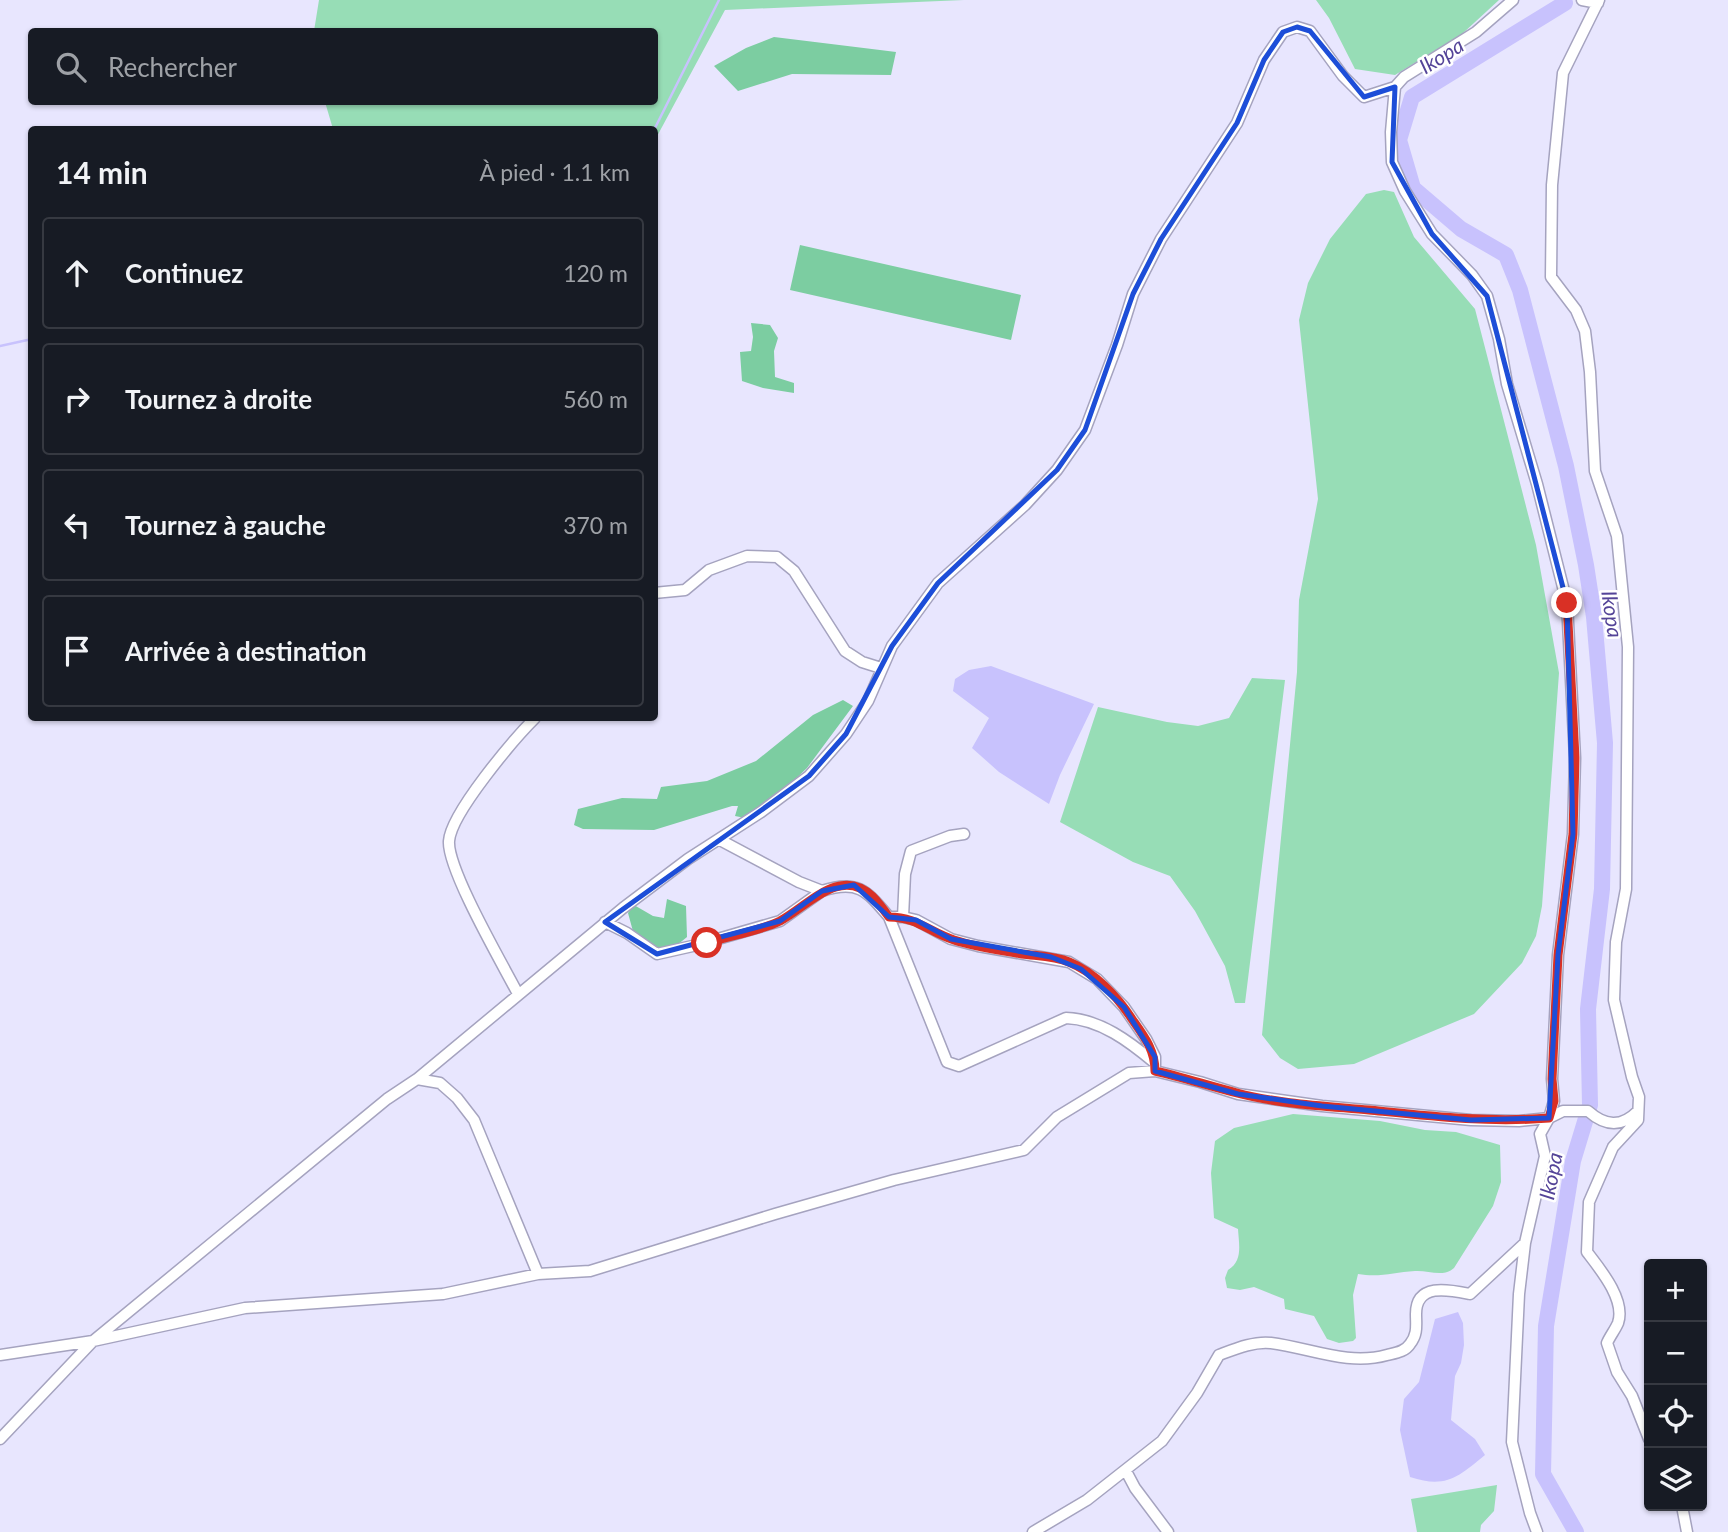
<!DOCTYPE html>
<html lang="fr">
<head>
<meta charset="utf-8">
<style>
	:root { --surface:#171b24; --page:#20242c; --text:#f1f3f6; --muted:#9ea1a6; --line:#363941 }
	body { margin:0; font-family:Lato,sans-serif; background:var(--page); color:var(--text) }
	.controls { position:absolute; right:21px; bottom:21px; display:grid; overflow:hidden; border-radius:7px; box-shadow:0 2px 5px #0004 }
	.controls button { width:63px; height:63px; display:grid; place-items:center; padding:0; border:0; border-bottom:2px solid var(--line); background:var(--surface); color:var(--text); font:35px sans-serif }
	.stop { position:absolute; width:21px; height:21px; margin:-16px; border:5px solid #d93025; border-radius:50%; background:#fff }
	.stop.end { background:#d93025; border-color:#fff; box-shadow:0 2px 7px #0008 }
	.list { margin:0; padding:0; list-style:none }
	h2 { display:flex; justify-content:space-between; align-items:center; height:91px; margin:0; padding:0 28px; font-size:30px }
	h2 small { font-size:23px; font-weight:400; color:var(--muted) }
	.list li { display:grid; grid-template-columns:46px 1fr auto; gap:21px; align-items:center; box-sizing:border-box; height:112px; margin:0 14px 14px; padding:0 14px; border:2px solid var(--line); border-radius:7px }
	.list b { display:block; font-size:26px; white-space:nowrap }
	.list em { font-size:23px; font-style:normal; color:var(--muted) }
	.icon { flex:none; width:38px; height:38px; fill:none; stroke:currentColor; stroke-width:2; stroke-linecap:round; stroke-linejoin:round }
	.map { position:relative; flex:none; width:1728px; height:1532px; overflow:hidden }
	.search { position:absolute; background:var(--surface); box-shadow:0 2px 5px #0004; left:28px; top:28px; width:630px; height:77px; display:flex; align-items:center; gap:18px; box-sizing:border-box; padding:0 24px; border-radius:7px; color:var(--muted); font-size:26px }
	.panel { position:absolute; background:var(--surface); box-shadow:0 2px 5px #0004; left:28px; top:126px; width:630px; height:595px; border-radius:7px }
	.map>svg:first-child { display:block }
</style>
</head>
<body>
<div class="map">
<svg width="1728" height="1532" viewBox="0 0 1728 1532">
	<rect width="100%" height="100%" fill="#e8e6fe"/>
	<path fill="#97ddb6" d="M 319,0 L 964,0 L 725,10 L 655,140 L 654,130 L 333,129 L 325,102 L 654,102 L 654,32 L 314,31 Z
		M 1316,0 L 1499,0 L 1462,34 L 1395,75 L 1355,69 L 1329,18 Z
		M 1384,190 L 1394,192 L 1414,237 L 1475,309 L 1536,545 L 1559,673 L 1542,906 L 1536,936 L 1522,963 L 1474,1014 L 1354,1064 L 1298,1069 L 1280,1058 L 1262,1035 L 1297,672 L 1299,600 L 1318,499 L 1299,320 L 1308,283 L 1330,239 L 1366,194 Z
		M 1252,678 L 1285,680 L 1245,1003 L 1235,1003 L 1225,966 L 1195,911 L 1170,876 L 1133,862 L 1060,822 L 1098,707 L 1167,722 L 1198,726 L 1229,718 Z
		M 1293,1114 L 1380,1121 L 1425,1130 L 1456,1132 L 1500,1145 L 1501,1182 L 1493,1206 L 1454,1268 C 1443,1278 1428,1270 1415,1271 C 1394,1272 1380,1278 1358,1274 L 1353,1295 L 1356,1338 L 1353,1341 L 1339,1343 L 1327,1339 L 1314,1316 L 1285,1309 L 1284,1299 L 1254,1287 L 1240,1290 L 1227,1288 L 1225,1278 L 1228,1270 C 1243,1261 1239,1245 1238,1229 L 1214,1218 L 1211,1173 L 1215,1141 L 1234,1128 Z
		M 1497,1485 L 1494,1511 L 1481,1525 L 1480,1532 L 1417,1532 L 1411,1499 Z"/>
	<path fill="#7ccda1" d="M 774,37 L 880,50 L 896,52 L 891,75 L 792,74 L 738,91 L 714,66 L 746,48 Z
		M 800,245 L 1021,295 L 1011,340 L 790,290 Z
		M 751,323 L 770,325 L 778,338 L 774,351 L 775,377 L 794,383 L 794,393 L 763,388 L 742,381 L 740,352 L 751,351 L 753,337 Z
		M 843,700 L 853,706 L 807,768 L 785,789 L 745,818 L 735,816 L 738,806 L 732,806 L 654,830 L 583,829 L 574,825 L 578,809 L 622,798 L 657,799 L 661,787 L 707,781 L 756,761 L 813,715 Z
		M 667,899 L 686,906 L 687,937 C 666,956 655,949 634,935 L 628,913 L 634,905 L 653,916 L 664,918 Z"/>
	<path fill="#c8c2fd" d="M 991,666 L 1094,704 L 1060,775 L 1049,804 L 999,772 L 972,748 L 989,718 L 953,691 L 955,679 L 969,670 Z
		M 1458,1312 L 1463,1323 L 1464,1345 L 1461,1363 L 1455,1376 L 1451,1420 L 1475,1439 L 1485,1455 C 1458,1477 1446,1489 1410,1477 L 1400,1430 L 1404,1399 L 1419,1382 L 1435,1319 Z"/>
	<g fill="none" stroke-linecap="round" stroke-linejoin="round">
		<path stroke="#c8c2fd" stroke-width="2.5" d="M 654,130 L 719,0
			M 0,346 L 32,339"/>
		<path stroke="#c8c2fd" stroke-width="16" d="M 1565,3 L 1412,97 L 1399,140 L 1413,188 L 1461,229 L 1506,255 L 1520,290 L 1566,466 L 1586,565 L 1594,617 L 1605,743 L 1602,889 L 1588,1009 L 1590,1105 L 1573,1161 L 1546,1326 L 1543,1474 L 1576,1532"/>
		<g stroke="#a5a3bf" stroke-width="13">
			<path id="street" d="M 1582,0 L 1598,3
				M 1599,0 L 1563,73 L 1552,185 L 1551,277 L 1576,310 L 1585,331 L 1590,372 L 1595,471 L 1617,536 L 1628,647 L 1626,889 L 1616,942 L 1614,1000 L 1632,1077 L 1639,1097 L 1638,1120 L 1613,1147 L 1589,1202 L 1587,1252 C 1600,1269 1626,1300 1618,1323 C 1615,1330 1610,1336 1607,1343 L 1617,1372 L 1632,1396 L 1649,1439
				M 1395,87 L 1391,132 L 1392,162 L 1405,191 L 1432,234 L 1472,275 L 1487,296 L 1499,339 L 1507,384 L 1537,484 L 1567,603 L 1575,758 L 1573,834 L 1558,955 L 1552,1079 L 1554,1101 L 1549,1118 L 1540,1134 L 1545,1156 L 1525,1243 L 1519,1294 L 1512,1442 L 1530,1513 L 1537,1532
				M 654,593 L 685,590 L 709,570 L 747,556 L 777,557 L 794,571 L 845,651 L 862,662 L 881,668
				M 720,840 L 799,882 L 822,891 C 858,879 867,891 889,917 L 903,917 L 916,920 L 951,939 L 978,946 L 1069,962 L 1097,979 L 1124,1007 L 1146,1039 L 1155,1057 L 1155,1071
				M 889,917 L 947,1062 L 959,1066 L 1066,1018 C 1100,1019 1130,1042 1155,1063
				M 903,917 L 905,874 L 911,851 L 950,836 L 964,834
				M 605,922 L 627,933 L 657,954 L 697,945 L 780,921 L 822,891
				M 518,994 C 503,965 447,869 449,841 C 451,813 514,739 535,718
				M 417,1079 L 440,1083 L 457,1098 L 474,1120 L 538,1274
				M 0,1355 L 93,1341 L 387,1099 L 417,1079 L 623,908 L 688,859 L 761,812 L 809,776 L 846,734 L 868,701 L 892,646 L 938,583 L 1025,505 L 1057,470 L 1085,430 L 1117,345 L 1133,294 L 1161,239 L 1237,123 L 1264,60 L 1283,32 L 1297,27 L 1310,31 L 1343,76 L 1364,97 L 1395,87 L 1404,77 L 1476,32 L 1513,0
				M 0,1439 L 93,1341 L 245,1308 L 443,1294 L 538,1274 L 590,1271 L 775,1214 L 894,1180 L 1024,1150 L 1057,1117 L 1129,1073 L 1155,1071 L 1200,1082 L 1238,1094 L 1322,1106 L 1471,1120 L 1519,1121 L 1549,1118 L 1563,1111 L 1588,1111 C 1605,1126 1621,1128 1638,1111
				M 1126,1471 L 1135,1488 L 1168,1532
				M 1682,1506 L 1687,1532
				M 1033,1532 L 1087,1500 L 1162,1441 L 1197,1393 L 1219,1355 C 1235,1349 1254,1341 1271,1343 C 1310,1348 1348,1366 1387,1355 C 1395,1353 1405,1352 1410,1344 C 1418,1334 1416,1325 1416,1314 C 1416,1282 1450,1290 1470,1294 L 1525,1243"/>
		</g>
		<use href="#street" stroke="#fff" stroke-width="10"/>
	</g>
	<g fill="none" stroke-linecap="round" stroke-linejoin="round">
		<path stroke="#d93025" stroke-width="9" d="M 707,943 C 729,936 760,931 780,921 C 808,906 840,866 872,896 C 878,902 884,910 889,917 C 917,917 929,932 954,940 C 975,947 999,950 1022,954 C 1037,956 1055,956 1069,962 C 1095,973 1117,996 1132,1019 C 1144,1036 1155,1050 1155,1071 C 1182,1077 1209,1086 1237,1093 C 1279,1104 1325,1106 1369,1110 C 1429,1116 1489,1123 1549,1118 L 1554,1101 L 1552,1079 L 1558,955 L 1573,834 L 1575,758 L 1567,603"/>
	</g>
	<path fill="none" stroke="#1d4ed8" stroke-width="5" stroke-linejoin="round" d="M 1297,27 L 1310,31 L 1364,97 L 1395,87 L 1392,162 L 1432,234 L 1487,296 L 1567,603 L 1573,834 L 1558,955 L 1549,1118 L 1471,1120 L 1322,1106 L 1238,1094 L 1155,1071 L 1155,1057 L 1124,1007 L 1081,969 L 1051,957 L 951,939 L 916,920 L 889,917 L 854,885 L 822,891 L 780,921 L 657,954 L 605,922 L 809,776 L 846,734 L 892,646 L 938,583 L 1057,470 L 1085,430 L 1133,294 L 1161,239 L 1237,123 L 1264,60 L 1283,32 Z"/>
	<g text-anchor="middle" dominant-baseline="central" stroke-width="5" stroke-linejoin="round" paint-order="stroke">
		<g font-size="21" font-style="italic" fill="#544498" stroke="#fff">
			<text transform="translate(1441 55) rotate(-32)">Ikopa</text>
			<text transform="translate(1613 614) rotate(82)">Ikopa</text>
			<text transform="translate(1550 1176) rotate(-79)">Ikopa</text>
		</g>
	</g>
</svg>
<div class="controls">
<button>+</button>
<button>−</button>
<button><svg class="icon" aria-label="locate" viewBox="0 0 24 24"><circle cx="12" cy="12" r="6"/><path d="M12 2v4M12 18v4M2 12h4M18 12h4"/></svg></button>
<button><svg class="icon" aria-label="layers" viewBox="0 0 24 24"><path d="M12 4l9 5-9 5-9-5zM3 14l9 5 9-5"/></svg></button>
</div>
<div class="stop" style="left:707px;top:943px"></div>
<div class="stop end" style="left:1567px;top:603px"></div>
<div class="search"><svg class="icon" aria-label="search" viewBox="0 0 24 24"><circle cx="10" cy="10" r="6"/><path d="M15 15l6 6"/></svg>Rechercher</div>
<section class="panel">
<h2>14 min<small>À pied · 1.1 km</small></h2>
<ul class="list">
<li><svg class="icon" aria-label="ahead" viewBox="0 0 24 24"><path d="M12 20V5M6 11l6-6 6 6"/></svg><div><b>Continuez</b></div><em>120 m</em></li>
<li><svg class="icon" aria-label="right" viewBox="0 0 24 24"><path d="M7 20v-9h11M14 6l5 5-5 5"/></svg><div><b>Tournez à droite</b></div><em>560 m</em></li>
<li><svg class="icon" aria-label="left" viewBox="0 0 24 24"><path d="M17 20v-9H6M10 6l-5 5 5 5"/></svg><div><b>Tournez à gauche</b></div><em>370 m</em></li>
<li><svg class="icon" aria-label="arrive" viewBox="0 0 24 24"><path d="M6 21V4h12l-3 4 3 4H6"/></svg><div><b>Arrivée à destination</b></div></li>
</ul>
</section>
</div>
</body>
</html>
